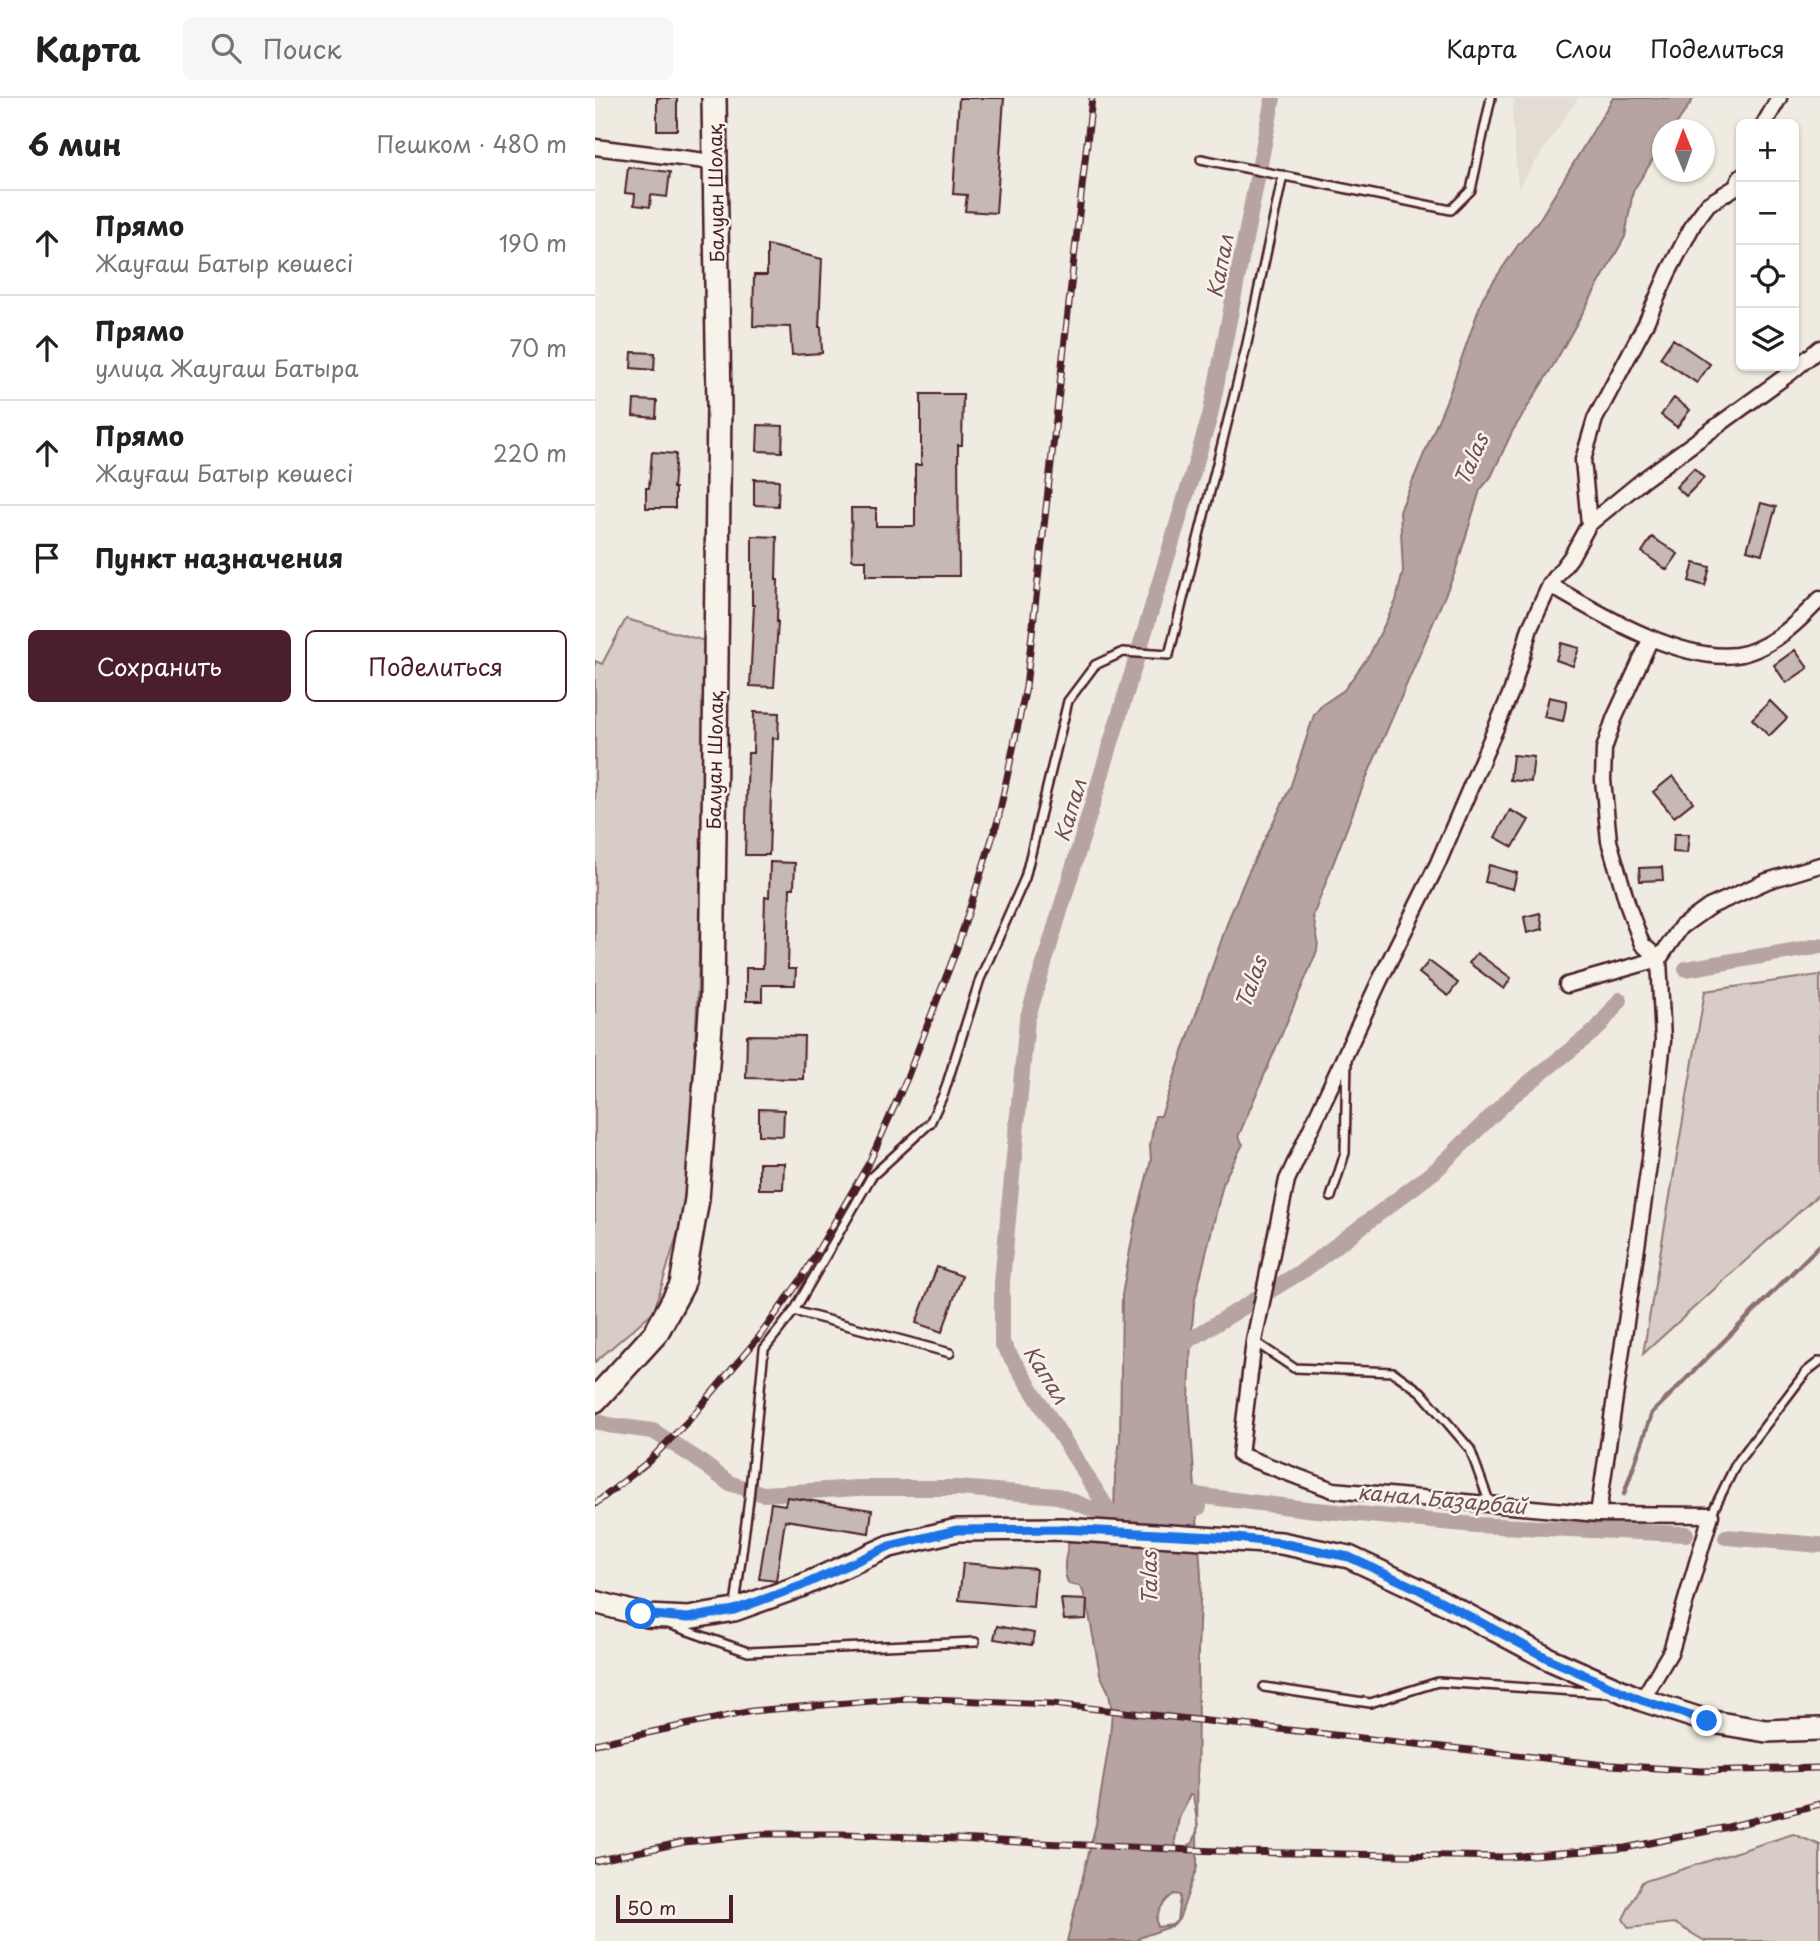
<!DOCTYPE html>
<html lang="ru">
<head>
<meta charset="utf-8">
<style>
	:root { --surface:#fff; --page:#f6f6f6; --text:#202124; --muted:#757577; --line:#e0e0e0; --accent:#4a1f2b }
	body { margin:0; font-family:"Playpen Sans",sans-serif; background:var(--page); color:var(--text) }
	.controls { position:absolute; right:21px; top:21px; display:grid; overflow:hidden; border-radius:10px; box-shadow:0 2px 5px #0004 }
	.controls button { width:63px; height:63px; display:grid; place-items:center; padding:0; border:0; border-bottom:2px solid var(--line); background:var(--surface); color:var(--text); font:35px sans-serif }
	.compass { position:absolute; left:1057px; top:21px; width:63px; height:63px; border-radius:50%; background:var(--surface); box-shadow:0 2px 5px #0004; rotate:359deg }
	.scale { position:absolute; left:21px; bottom:18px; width:117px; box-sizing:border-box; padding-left:7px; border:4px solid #4a1f2b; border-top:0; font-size:19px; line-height:24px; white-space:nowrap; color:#4a1f2b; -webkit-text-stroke:5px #f7f3e8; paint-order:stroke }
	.stop { position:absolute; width:21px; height:21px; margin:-16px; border:5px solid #1a73e8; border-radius:50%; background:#fff }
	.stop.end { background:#1a73e8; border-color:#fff; box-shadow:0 2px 7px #0008 }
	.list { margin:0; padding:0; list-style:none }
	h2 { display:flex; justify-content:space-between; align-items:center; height:91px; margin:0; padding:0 28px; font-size:30px }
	h2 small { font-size:23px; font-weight:400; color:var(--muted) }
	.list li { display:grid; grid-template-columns:46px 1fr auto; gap:21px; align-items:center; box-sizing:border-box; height:105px; padding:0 28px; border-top:2px solid var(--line) }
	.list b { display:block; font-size:26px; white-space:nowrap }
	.list p { margin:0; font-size:23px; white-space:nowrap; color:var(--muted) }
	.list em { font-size:23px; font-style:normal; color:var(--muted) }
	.actions { display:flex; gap:14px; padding:21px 28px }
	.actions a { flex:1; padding:16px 0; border:2px solid var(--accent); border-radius:10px; text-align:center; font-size:24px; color:var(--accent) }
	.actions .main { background:var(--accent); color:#fff }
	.icon { flex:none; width:38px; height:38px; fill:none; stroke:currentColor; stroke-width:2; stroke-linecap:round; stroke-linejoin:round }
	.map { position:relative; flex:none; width:1225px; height:1843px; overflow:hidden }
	header { display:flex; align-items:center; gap:42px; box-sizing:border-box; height:98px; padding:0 35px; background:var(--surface); border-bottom:2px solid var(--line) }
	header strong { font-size:33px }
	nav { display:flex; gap:38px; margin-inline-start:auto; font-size:24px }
	.search { width:490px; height:63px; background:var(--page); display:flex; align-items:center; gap:18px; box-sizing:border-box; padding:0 24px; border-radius:10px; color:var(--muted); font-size:26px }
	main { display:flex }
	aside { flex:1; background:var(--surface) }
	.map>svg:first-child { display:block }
</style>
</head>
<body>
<header>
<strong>Карта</strong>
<div class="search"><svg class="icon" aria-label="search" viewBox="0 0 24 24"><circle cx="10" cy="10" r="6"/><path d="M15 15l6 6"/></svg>Поиск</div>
<nav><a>Карта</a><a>Слои</a><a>Поделиться</a></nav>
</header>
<main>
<aside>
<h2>6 мин<small>Пешком · 480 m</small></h2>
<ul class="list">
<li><svg class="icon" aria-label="ahead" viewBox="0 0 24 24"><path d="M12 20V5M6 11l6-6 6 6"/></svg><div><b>Прямо</b><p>Жауғаш Батыр көшесі</p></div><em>190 m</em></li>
<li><svg class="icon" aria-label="ahead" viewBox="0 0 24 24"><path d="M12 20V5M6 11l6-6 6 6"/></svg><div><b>Прямо</b><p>улица Жаугаш Батыра</p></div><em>70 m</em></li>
<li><svg class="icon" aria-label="ahead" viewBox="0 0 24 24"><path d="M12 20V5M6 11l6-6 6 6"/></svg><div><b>Прямо</b><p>Жауғаш Батыр көшесі</p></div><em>220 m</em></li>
<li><svg class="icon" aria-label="arrive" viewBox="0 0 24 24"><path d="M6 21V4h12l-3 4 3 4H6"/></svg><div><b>Пункт назначения</b></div></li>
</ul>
<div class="actions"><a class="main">Сохранить</a><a>Поделиться</a></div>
</aside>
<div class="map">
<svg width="1225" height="1843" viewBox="0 0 1225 1843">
	<rect width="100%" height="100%" fill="#f0ebe0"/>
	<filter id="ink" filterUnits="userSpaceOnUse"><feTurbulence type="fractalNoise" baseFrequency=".0143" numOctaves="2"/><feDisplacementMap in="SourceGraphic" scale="14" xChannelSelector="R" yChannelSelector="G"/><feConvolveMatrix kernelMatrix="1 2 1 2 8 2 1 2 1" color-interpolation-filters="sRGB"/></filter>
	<g filter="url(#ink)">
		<path fill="#e3dcd2" d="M 919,0 L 983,0 L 923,90 L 917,17 Z"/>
		<path fill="#d8cdc6" stroke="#917678" stroke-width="2" d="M 31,521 L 110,543 L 104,863 L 93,1101 L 59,1213 L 0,1264 L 0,563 L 7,566 Z
			M 1225,877 L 1225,1095 L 1048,1256 L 1110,893 Z
			M 1198,1736 L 1225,1747 L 1225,1843 L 1110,1843 L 1079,1825 L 1034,1830 L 1028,1821 L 1047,1784 Z"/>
		<path fill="#b7a4a2" stroke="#8b6f72" stroke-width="2" fill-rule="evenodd" d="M 1018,0 L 1099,0 L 1078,31 L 1068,32 L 1067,47 L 1038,93 L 1030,139 L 959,266 L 917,334 L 896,379 L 885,392 L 860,474 L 770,683 L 718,818 L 723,843 L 722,853 L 643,1039 L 648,1046 L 629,1082 L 599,1205 L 596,1241 L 594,1304 L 606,1477 L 603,1553 L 602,1769 L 584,1821 L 578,1828 L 546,1839 L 542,1843 L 472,1843 L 501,1726 L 515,1639 L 517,1613 L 514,1595 L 505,1576 L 494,1516 L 488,1493 L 484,1488 L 474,1486 C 465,1471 473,1449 477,1433 L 485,1427 L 516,1421 L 519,1416 L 520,1377 L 525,1342 L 527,1197 L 540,1125 L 556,1062 L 555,1048 L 560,1018 L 566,1018 L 634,820 L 653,775 L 695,690 L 719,617 L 727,607 L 749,592 L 775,556 L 801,503 L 808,473 L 805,413 L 853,299 L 888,199 L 923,147 L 943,124 ZM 595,1697 L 598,1698 L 603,1729 L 598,1745 L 586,1751 L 581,1748 L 580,1742 L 584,1720 ZM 579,1796 L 585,1797 L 585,1799 L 582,1823 L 577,1827 L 563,1829 C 558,1817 569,1803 579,1796 Z"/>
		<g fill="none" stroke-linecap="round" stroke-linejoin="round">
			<path stroke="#8b6f72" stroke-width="4.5" d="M 1029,1396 L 1057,1315 L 1225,1147"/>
			<path stroke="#b7a4a2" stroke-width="16" d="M 1091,871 L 1225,848
				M 579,1254 L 596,1241 L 709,1172 L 841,1072 L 916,999 L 1002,931 L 1025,902
				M 0,1323 L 13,1327 L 58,1333 L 99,1359 L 134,1385 L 168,1396 L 262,1390 L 364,1390 L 463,1398 L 516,1418
				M 517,1418 L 407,1245 L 407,1184 L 432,922 L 615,318 L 678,0
				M 586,1423 L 595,1413 L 604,1409 L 600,1397 L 711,1411 L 880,1427 L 1091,1436
				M 1131,1439 L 1225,1447"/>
		</g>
		<path fill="#c6b8b3" stroke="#4a1f2b" stroke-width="2" d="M 62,0 L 82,0 L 82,32 L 62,32 Z
			M 364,0 L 409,0 L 401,115 L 370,113 L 372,97 L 358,96 Z
			M 33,69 L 75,74 L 72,99 L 56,97 L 55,109 L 39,107 L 40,96 L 30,95 Z
			M 172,147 L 227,161 L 224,229 L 226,229 L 227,255 L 197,257 L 195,229 L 158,228 L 159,177 L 172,177 Z
			M 1078,241 L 1115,266 L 1102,285 L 1065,260 Z
			M 37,254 L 60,255 L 59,272 L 36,270 Z
			M 326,296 L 368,296 L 367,347 L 363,347 L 364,478 L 271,478 L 271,462 L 257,462 L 256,410 L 281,410 L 281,428 L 320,428 L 320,367 L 326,367 Z
			M 1079,300 L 1095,312 L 1082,329 L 1066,317 Z
			M 39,302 L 62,303 L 61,320 L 38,318 Z
			M 163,327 L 188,328 L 187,354 L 162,353 Z
			M 57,354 L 81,356 L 78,390 L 80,390 L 80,410 L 51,410 L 51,390 L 54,390 Z
			M 1099,370 L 1109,380 L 1091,398 L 1081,389 Z
			M 159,381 L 184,382 L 183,408 L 159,407 Z
			M 1166,405 L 1181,409 L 1167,456 L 1152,452 Z
			M 157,438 L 182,439 L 181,482 L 183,482 L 182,524 L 183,524 L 179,589 L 155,588 L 159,507 L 157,507 Z
			M 1057,439 L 1083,456 L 1072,472 L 1047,454 Z
			M 1099,465 L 1115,469 L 1110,488 L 1094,483 Z
			M 966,545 L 984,550 L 978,568 L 961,562 Z
			M 1200,552 L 1213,570 L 1191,585 L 1179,567 Z
			M 954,599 L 972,603 L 968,623 L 949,619 Z
			M 1175,603 L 1192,620 L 1174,638 L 1157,621 Z
			M 159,614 L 184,615 L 183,641 L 178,640 L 174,757 L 150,757 L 153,655 L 158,655 Z
			M 918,657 L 939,659 L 936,684 L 915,682 Z
			M 1078,678 L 1098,704 L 1079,719 L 1058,694 Z
			M 915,712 L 934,722 L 918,749 L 900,739 Z
			M 1079,736 L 1094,736 L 1092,755 L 1078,754 Z
			M 175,764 L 200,765 L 199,790 L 195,790 L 193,871 L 201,871 L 200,887 L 167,887 L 167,903 L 151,903 L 151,870 L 168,870 L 170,799 L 174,799 Z
			M 894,767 L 922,775 L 918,791 L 890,784 Z
			M 1067,769 L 1068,782 L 1045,783 L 1044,770 Z
			M 945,815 L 948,831 L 932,835 L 929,819 Z
			M 882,855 L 916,880 L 909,891 L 874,865 Z
			M 834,863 L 863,885 L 853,898 L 824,875 Z
			M 152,937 L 209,938 L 208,981 L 151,980 Z
			M 164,1011 L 189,1012 L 188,1038 L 164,1037 Z
			M 164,1065 L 189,1065 L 188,1091 L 164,1091 Z
			M 342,1169 L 367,1178 L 347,1234 L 321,1225 Z
			M 192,1399 L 277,1412 L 274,1435 L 190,1422 L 181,1483 L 164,1481 L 176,1405 L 190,1407 Z
			M 368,1465 L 441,1471 L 438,1509 L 364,1502 Z
			M 466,1501 L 492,1502 L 491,1521 L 469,1522 Z
			M 402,1528 L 439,1535 L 437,1547 L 399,1541 Z"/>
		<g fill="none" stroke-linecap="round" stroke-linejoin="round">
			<g stroke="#4a1f2b" stroke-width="12">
				<path id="lane" d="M 606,61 L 856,112 L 876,92 L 896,0
					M 736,1099 L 750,1055 L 752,962
					M 660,1244 L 699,1270 L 798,1274 L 826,1294 L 875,1351 L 895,1406
					M 355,1255 L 199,1213 L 276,1079 L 335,1025 L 349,995 L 385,881 L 430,780 L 473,603 L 500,567 L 528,554 L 574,557 L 651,250 L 688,77
					M 1116,1417 L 1141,1366 L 1211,1274 L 1225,1263
					M 140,1508 L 154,1401 L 169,1251 L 199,1213
					M 76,1527 L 153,1554 L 380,1544
					M 669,1589 L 775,1605 L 843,1584 L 1010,1595"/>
			</g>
			<g stroke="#4a1f2b" stroke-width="19">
				<path id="street" d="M 1169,26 L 1184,0
					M 0,49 L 118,64
					M 994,426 L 988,362 L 1000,321 L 1050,227 L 1073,175 L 1099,125 L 1113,106 L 1141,89 L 1146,78
					M 955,487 C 1002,515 1096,571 1151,555 C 1181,546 1204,523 1225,501
					M 972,887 L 1064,861 L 1086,829 L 1114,809 L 1172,783 L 1225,767
					M 1003,1416 L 738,1392 L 645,1357 L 659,1243 L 692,1082 L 784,884 L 843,765 L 917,592 L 935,530 L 955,487 L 976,459 L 994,426 L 1048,382 L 1195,275 L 1225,250
					M 1047,1602 L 1076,1553 L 1116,1417 L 1003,1416 L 1055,1060 L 1068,943 L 1064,861 L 1047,846 L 1034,811 L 1014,743 L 1008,682 L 1009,651 L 1019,621 L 1056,540"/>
			</g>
			<g stroke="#4a1f2b" stroke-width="26">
				<path id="secondary" d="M 0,1504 L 52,1518 L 93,1520 L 139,1512 L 206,1488 L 295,1448 L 362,1432 L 467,1431 L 686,1445 L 754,1459 L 825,1492 L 956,1562 L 1047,1602 L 1112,1623 L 1171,1633 L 1225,1631"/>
			</g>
			<g stroke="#4a1f2b" stroke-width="28">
				<path id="primary" d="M 0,1302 L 61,1235 L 87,1187 L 102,1101 L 117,900 L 124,307 L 119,0"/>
			</g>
			<use href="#lane" stroke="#f7f3e8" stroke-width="7"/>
			<use href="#street" stroke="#f7f3e8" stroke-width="14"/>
			<use href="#secondary" stroke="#f7f3e8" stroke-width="21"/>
			<use href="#primary" stroke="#f7f3e8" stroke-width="23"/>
			<g stroke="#4a1f2b" stroke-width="7">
				<path id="rail" d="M 0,1406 L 53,1364 L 95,1321 L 164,1239 L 207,1180 L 275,1063 L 312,980 L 361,853 L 403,722 L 431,589 L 497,0
					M 0,1646 L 157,1613 L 313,1600 L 457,1606 L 1002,1666 L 1106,1673 L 1225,1670
					M 0,1763 L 89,1744 L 168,1736 L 251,1736 L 643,1754 L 912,1759 L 1030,1750 L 1133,1729 L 1225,1706"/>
			</g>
			<use href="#rail" stroke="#f7f3e8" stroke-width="4.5" stroke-dasharray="13" stroke-linecap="butt"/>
		</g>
	</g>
	<g fill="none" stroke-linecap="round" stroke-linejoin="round" filter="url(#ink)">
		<path stroke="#1a73e8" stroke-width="9" d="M 46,1516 L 93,1520 L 139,1512 L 206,1488 L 295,1448 L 362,1432 L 467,1431 L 641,1440 L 686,1445 L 754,1459 L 825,1492 L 956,1562 L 1046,1602 L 1112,1623"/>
	</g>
	<g text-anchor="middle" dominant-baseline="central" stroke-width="5" stroke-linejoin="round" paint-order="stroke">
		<g font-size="19" fill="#4a1f2b" stroke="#f7f3e8">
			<text transform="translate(120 95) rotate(-91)">Балуан Шолақ</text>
			<text transform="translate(119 662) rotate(-89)">Балуан Шолақ</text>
		</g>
		<g font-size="21" font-style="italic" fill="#704e55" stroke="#f7f3e8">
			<text transform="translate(624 168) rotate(-79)">Капал</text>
			<text transform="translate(875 361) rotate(-66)">Talas</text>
			<text transform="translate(474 712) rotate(-73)">Капал</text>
			<text transform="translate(655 884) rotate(-70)">Talas</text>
			<text transform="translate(452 1276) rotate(58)">Капал</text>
			<text transform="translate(847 1400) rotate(5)">канал Базарбай</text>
			<text transform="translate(553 1480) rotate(-91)">Talas</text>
		</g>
	</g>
</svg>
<div class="controls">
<button>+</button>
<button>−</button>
<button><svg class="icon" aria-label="locate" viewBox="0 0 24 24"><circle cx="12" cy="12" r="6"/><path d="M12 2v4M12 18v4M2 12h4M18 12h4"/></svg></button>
<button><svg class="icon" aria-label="layers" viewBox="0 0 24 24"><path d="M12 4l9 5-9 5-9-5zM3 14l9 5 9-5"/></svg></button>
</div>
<svg class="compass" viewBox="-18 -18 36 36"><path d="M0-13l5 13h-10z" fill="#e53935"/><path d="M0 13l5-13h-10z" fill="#757577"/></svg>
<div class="scale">50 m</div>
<div class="stop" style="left:46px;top:1516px"></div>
<div class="stop end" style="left:1112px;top:1623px"></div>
</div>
</main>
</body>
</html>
